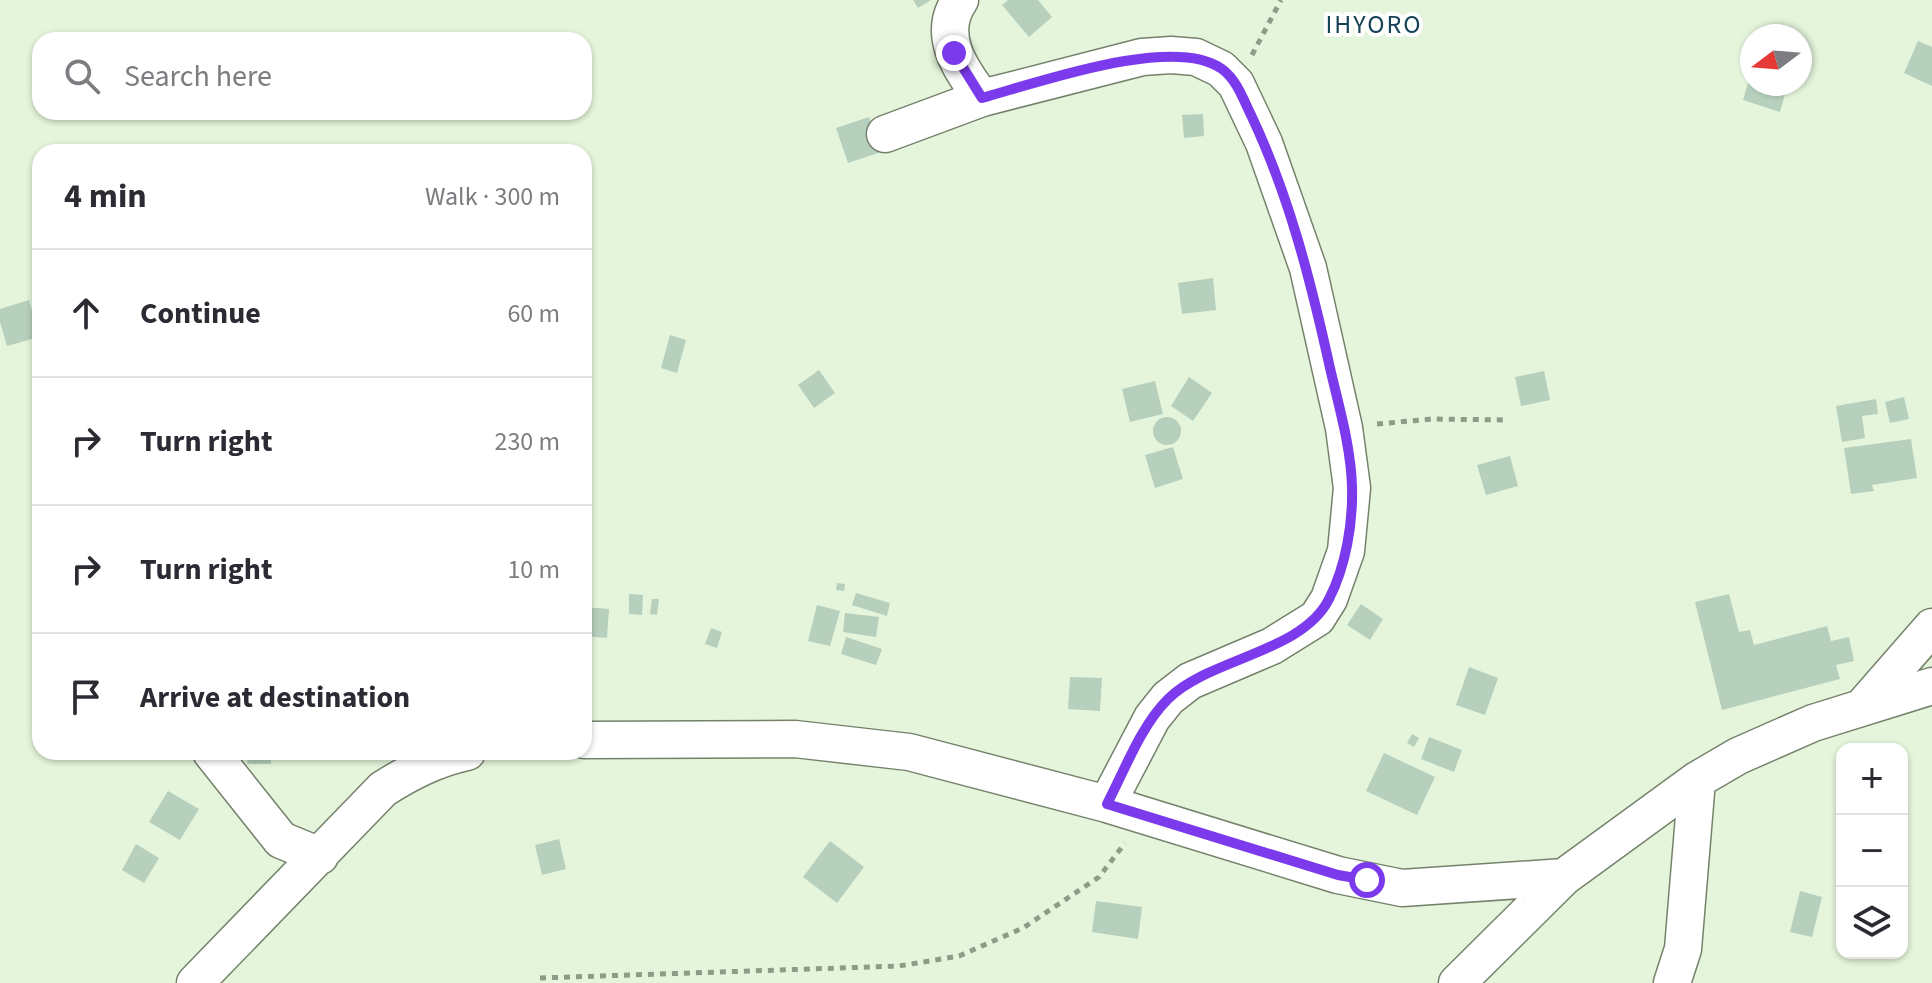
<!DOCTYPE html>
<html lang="en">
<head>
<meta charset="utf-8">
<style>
	:root { --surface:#fff; --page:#f7f7f7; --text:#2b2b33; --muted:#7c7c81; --line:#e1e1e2 }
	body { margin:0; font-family:"Source Sans 3",sans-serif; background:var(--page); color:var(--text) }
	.controls { position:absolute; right:24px; bottom:24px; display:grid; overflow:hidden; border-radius:16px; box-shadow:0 2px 6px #0004 }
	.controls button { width:72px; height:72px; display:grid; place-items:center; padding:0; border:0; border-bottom:2px solid var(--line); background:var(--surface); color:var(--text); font:40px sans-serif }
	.compass { position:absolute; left:1740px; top:24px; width:72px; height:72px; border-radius:50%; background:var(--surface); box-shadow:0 2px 6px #0004; rotate:254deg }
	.stop { position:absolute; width:24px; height:24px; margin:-18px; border:6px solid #7c3aed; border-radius:50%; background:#fff }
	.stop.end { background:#7c3aed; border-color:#fff; box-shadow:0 2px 8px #0008 }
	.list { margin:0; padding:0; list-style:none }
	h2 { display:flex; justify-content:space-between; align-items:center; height:104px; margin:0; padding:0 32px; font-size:34px }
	h2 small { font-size:26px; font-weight:400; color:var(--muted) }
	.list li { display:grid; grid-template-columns:52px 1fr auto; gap:24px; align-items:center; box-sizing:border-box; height:128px; padding:0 32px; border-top:2px solid var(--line) }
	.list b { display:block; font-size:30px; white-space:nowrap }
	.list em { font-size:26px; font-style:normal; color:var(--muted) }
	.icon { flex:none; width:44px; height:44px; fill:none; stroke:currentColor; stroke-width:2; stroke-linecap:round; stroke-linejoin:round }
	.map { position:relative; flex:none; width:1932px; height:983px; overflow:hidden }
	.search { position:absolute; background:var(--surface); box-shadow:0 2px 6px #0004; left:32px; top:32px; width:560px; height:88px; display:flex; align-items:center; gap:20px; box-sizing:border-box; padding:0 28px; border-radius:24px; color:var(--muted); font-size:30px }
	.panel { position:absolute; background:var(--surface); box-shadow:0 2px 6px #0004; left:32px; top:144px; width:560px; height:616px; border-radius:24px }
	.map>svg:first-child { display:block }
</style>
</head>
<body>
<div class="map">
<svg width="1932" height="983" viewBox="0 0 1932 983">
	<rect width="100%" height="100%" fill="#e5f5dc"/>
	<path fill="#b6d0bd" d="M 913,0 L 931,0 L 918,8 Z
		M 1008,0 L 1038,0 L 1052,17 L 1029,37 L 1002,5 Z
		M 1918,41 L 1932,47 L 1932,86 L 1904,73 Z
		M 1751,73 L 1752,84 L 1788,84 L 1780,112 L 1743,100 Z
		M 1203,114 L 1204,136 L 1184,138 L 1182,115 Z
		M 869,117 L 881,152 L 848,163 L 836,128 Z
		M 1213,278 L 1216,310 L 1182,314 L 1178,283 Z
		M 29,300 L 39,337 L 7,346 L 0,322 L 0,309 Z
		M 670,335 L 686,340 L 677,373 L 661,368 Z
		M 819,370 L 835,393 L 814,408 L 798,385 Z
		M 1544,371 L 1550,400 L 1521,406 L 1515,377 Z
		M 1189,377 L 1212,393 L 1193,421 L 1171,406 Z
		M 1155,381 L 1163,414 L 1130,422 L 1122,389 Z
		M 1904,397 L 1909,419 L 1890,423 L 1885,402 Z
		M 1876,399 L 1878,414 L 1862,416 L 1865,438 L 1842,442 L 1836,406 Z
		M1153 431a14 14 0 1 1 28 0a14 14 0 1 1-28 0Z
		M 1911,439 L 1917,478 L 1872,485 L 1874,491 L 1851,494 L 1844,448 Z
		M 1173,447 L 1183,479 L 1155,488 L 1145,455 Z
		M 1510,456 L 1518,486 L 1486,495 L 1477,465 Z
		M 837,583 L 845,584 L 844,591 L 836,590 Z
		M 856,593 L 890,603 L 887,616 L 852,605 Z
		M 629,594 L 643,595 L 642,615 L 629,614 Z
		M 1729,594 L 1739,632 L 1750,630 L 1754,645 L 1827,626 L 1831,641 L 1849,637 L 1854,661 L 1836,665 L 1840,679 L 1722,710 L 1695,602 Z
		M 652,599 L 659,599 L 657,615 L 650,614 Z
		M 1361,604 L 1383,619 L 1370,640 L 1347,625 Z
		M 817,605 L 840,611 L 830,646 L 808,641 Z
		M 584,607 L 609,609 L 607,638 L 584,636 Z
		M 845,613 L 879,617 L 876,637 L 843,632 Z
		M 711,628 L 722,632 L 717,648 L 705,644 Z
		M 846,637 L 882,649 L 876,665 L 841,654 Z
		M 1469,667 L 1498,678 L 1485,715 L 1456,705 Z
		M 1070,677 L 1102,678 L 1100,711 L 1068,709 Z
		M 1412,734 L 1419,738 L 1414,747 L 1407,743 Z
		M 1429,737 L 1462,750 L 1454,772 L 1421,759 Z
		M 248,752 L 271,752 L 271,764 L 247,764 Z
		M 1384,753 L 1435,777 L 1417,815 L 1366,791 Z
		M 168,791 L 199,809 L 180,840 L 149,822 Z
		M 559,839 L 566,869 L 542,875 L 535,845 Z
		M 830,841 L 864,867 L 837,903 L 803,877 Z
		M 136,844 L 159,858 L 144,883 L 122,870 Z
		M 1800,891 L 1822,897 L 1812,937 L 1790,932 Z
		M 1096,901 L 1142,907 L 1138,939 L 1092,932 Z"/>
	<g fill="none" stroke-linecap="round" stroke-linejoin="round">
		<g stroke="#74826b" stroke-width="39">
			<path id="minor" d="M 960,0 C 936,34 960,69 982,98
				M 885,134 L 982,98 L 1142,57 L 1171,55 L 1196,57 L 1221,69 L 1236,84 L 1264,143 L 1308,268 L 1344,428 L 1352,488 L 1346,551 L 1329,599 L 1317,618 L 1272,646 L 1190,681 L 1168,698 L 1152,718 L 1107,804
				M 1863,706 L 1932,627
				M 584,740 L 795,739 L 909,752 L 1107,804 L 1338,875 L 1402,888 L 1564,877
				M 211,752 L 281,840 L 320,856
				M 195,983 L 383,789 C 410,772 435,759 467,752
				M 1457,983 L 1564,877 L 1697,780 L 1738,756 L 1813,723 L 1932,686
				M 1672,983 L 1683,949 L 1697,780"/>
		</g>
		<path stroke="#8f9b88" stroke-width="5" stroke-dasharray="6 6" stroke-linecap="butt" d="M 1252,55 L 1281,0
			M 1377,424 L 1432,419 L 1508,420
			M 540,978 L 899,966 L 959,956 L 1023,928 L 1099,877 L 1125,843"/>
		<use href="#minor" stroke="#fff" stroke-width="36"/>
	</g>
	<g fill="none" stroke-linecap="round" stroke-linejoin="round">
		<path stroke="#7c3aed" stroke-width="10" d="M 954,53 L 982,98 C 1037,83 1174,34 1222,69 C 1237,80 1243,99 1251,115 C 1289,195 1311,282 1330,368 C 1339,407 1351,447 1352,487 C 1353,523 1346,566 1329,599 C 1302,653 1209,658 1168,699 C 1140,727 1125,770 1107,804 L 1338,875 L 1367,880"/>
	</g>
	<g text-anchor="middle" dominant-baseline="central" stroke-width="8" stroke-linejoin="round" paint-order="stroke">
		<g font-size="26" letter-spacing="2" fill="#144256" stroke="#fff">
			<text x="1374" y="24">IHYORO</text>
		</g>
	</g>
</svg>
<div class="controls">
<button>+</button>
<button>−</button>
<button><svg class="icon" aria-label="layers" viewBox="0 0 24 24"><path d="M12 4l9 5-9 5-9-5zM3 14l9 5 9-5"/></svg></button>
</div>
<svg class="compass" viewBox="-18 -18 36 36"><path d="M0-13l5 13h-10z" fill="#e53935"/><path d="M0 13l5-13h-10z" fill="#7c7c81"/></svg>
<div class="stop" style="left:1367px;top:880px"></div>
<div class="stop end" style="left:954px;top:53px"></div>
<div class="search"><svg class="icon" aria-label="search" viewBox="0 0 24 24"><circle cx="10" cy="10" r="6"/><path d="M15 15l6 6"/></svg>Search here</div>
<section class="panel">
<h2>4 min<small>Walk · 300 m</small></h2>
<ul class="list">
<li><svg class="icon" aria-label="ahead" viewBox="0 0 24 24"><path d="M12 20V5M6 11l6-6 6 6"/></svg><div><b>Continue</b></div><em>60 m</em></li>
<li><svg class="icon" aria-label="right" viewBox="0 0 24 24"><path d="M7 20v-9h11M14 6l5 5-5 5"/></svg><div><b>Turn right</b></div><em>230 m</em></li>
<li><svg class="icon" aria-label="right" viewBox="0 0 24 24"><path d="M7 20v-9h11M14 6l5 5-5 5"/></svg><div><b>Turn right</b></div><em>10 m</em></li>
<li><svg class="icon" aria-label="arrive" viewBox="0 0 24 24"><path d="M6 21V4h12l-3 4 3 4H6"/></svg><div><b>Arrive at destination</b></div></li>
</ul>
</section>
</div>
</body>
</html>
